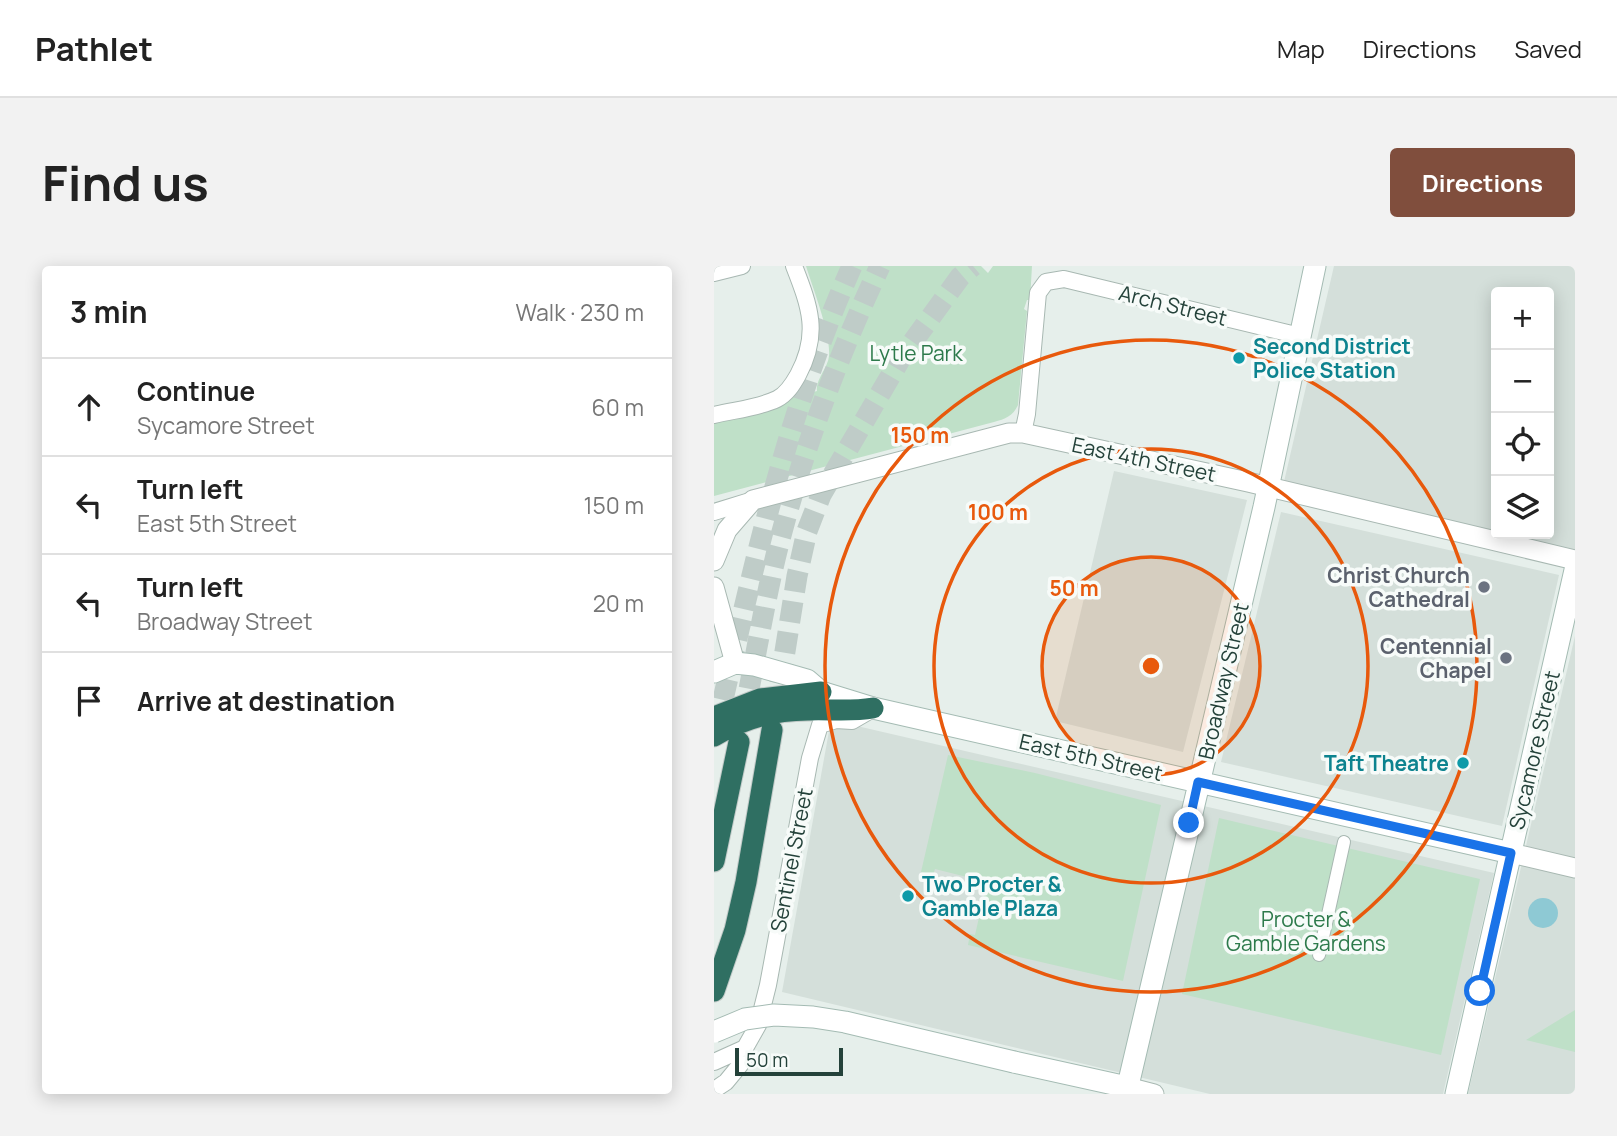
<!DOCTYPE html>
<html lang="en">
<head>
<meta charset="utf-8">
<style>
	:root { --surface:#fff; --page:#f2f2f2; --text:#222; --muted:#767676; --line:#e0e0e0; --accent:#804e3d }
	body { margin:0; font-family:Manrope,sans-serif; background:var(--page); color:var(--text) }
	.controls { position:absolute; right:21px; top:21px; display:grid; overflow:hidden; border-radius:7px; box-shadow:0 4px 18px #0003 }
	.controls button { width:63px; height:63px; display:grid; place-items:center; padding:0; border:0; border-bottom:2px solid var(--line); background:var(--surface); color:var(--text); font:35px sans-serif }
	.scale { position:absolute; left:21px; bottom:18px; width:108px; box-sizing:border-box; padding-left:7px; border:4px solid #24423a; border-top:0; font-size:19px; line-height:24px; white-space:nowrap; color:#24423a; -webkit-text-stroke:5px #f7fbf9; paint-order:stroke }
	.stop { position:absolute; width:21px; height:21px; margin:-16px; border:5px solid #1a73e8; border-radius:50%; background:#fff }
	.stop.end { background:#1a73e8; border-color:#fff; box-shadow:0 2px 7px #0008 }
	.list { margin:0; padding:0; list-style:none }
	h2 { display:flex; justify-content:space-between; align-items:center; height:91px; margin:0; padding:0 28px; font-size:30px }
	h2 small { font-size:23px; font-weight:400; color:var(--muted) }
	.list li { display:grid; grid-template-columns:46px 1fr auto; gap:21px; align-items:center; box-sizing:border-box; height:98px; padding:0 28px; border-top:2px solid var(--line) }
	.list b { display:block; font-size:26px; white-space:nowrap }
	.list p { margin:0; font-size:23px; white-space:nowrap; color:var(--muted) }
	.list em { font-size:23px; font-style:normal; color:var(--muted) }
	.icon { flex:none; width:38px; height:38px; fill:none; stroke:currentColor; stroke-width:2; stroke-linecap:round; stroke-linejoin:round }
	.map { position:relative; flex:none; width:861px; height:828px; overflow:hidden; border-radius:7px }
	header { display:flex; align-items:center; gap:42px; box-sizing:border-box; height:98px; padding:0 35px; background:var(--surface); border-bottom:2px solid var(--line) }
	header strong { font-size:33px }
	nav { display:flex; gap:38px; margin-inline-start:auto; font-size:24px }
	.intro { display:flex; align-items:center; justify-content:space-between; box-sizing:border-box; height:168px; padding:0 42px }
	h1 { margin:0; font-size:49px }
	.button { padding:18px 32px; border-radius:7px; background:var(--accent); color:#fff; font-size:24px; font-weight:700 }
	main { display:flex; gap:42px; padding:0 42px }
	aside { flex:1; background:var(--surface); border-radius:7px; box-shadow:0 4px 18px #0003 }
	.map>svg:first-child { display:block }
</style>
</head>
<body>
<header>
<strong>Pathlet</strong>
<nav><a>Map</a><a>Directions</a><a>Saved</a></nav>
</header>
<div class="intro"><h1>Find us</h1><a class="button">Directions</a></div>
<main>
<aside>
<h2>3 min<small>Walk · 230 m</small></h2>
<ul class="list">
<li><svg class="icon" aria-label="ahead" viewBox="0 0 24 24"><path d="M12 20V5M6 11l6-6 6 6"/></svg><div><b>Continue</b><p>Sycamore Street</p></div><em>60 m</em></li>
<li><svg class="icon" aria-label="left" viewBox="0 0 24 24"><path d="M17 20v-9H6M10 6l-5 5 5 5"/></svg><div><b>Turn left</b><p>East 5th Street</p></div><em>150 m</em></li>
<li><svg class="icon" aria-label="left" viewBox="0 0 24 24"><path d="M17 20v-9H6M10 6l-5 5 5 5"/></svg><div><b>Turn left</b><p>Broadway Street</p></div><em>20 m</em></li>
<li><svg class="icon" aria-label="arrive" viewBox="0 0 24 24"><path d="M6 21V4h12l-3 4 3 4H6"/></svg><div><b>Arrive at destination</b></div></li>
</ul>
</aside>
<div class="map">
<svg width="861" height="828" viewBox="0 0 861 828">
	<rect width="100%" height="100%" fill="#e6efeb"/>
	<path fill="#d4dfda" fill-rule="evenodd" d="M 620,0 L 861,0 L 861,285 L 569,220 ZM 782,26 L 835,26 L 835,268 L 782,268 Z
		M 400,205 L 533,234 L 469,486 L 341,455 Z
		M 567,246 L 845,309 L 788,560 L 507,496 Z
		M 861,370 L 861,828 L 754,828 Z
		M 117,454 L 780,607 L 729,828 L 496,828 L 68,726 Z"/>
	<path fill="#bfe0c8" d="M 92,0 L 267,0 L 274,7 L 279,0 L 318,0 L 316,34 L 313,34 L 310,43 L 313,45 L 304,139 C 299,150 291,153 280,156 L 0,230 L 0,152 L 103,125 C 101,114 114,102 115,90 C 117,68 99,23 92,0 Z
		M 234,489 L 321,507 L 447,539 L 409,715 L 254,679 L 256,668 L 261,669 L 273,616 L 221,603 L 219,609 L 207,606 Z
		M 505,552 L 766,613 L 727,789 L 468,728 Z
		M 861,744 L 861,786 L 812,774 Z"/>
	<path fill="#8ec9d4" d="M814 647a15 15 0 1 1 30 0a15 15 0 1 1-30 0Z"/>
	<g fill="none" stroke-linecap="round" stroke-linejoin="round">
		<path stroke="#bfccc8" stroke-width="21" stroke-dasharray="21 10" stroke-linecap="butt" d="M 61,448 L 83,310 L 93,265 L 107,229 L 187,92 L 246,11 L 259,0
			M 29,453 C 41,396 50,337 64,281 C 89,183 124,91 166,0
			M 2,464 C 38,307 72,148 138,0"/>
		<g stroke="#a8b8b2" stroke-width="14">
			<path id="pedestrian" d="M 605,689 L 630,576"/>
		</g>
		<g stroke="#a8b8b2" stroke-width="18">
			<path id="minor" d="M 0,7 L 28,0
				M 0,149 C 20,144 44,142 63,133 C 73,128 79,118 84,109 C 106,68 96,41 80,0
				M 309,167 L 313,148 L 324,27 L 332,16 L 350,13 L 586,70
				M 0,246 L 39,234
				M 0,796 L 31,782
				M 0,824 L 12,816 L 26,799 L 31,782 L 44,759 L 54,719 L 96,492 L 106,459 L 122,454 L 138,455 L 157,444"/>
		</g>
		<g stroke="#a8b8b2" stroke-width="21">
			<path id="tertiary" d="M 0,295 L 13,264 L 39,234 L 295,167 L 309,167 L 534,216 L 861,294
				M 0,321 L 21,397
				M 797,587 L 861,602
				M 413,821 L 440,828"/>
		</g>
		<g stroke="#a4bbb3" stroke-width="23">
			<path id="secondary" d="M 0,406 L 21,397 L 40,399 L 93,414 L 107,426 L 159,442 L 797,587
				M 300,796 L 413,821
				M 412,828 L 550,241 L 601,0
				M 742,828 L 861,304"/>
		</g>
		<g stroke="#c2cac8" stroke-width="23">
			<path id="motorway" d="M 0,451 L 46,433 L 107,426
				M 0,470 C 28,453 61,444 94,444 C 116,443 136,446 159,442
				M 0,595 L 25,476
				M 0,725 L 21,664 L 32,616 L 58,464"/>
		</g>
		<use href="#pedestrian" stroke="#fff" stroke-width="12"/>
		<use href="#minor" stroke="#fff" stroke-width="16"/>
		<use href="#tertiary" stroke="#fff" stroke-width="19"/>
		<use href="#secondary" stroke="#fff" stroke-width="21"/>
		<use href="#motorway" stroke="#2f6f62" stroke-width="21"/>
		<g stroke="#a4bbb3" stroke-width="23" stroke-linecap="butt">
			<path id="secondary-bridge" d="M 0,766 L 31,753 L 60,749 L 99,751 L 131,756 L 300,796"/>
		</g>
		<use href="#secondary-bridge" stroke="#fff" stroke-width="21"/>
	</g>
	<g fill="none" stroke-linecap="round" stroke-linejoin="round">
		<path stroke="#1a73e8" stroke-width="9" d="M 475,557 L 484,516 L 797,587 L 766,725"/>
	</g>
	<circle cx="437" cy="400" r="109" fill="#e8590c" fill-opacity=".12"/>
	<g fill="none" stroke="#e8590c" stroke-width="3.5">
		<circle cx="437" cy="400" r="109"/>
		<circle cx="437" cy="400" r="217"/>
		<circle cx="437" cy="400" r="326"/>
	</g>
	<g fill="#0f9aa8" stroke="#f7fbf9" stroke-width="2.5">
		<circle cx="525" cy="92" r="7"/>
		<circle cx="749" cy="497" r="7"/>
		<circle cx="194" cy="630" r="7"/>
	</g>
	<g fill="#6b7280" stroke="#f7fbf9" stroke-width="2.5">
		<circle cx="770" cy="321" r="7"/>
		<circle cx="792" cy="392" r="7"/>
	</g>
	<g text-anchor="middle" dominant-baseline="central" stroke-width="7" stroke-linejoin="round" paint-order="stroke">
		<g font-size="21" fill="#24423a" stroke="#f7fbf9">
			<text transform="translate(459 39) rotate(14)">Arch Street</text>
			<text transform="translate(430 193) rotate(12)">East 4th Street</text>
			<text transform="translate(509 415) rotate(-77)">Broadway Street</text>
			<text transform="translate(820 484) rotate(-77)">Sycamore Street</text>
			<text transform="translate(377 491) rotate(13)">East 5th Street</text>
			<text transform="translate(77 594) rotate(-79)">Sentinel Street</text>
		</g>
		<g font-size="21" font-weight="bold" fill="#0d838f" stroke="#f7fbf9" text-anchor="start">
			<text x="539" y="80">Second District<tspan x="539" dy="24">Police Station</tspan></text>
			<text x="735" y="497" text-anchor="end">Taft Theatre</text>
			<text x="208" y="618">Two Procter &amp;<tspan x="208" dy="24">Gamble Plaza</tspan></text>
		</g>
		<g font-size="21" fill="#2d7a4b" stroke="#f7fbf9">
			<text x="202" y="87">Lytle Park</text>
			<text x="592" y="653">Procter &amp;<tspan x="592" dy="24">Gamble Gardens</tspan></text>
		</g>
		<g font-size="21" font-weight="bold" fill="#5b616d" stroke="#f7fbf9" text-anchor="end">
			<text x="756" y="309">Christ Church<tspan x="756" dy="24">Cathedral</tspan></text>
			<text x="778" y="380">Centennial<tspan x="778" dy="24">Chapel</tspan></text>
		</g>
	</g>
	<circle cx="437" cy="400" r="10" fill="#e8590c" stroke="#f7fbf9" stroke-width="3.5"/>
	<g font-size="21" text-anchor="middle" font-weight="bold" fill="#e8590c" stroke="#f7fbf9" stroke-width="7" stroke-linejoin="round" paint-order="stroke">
		<text x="206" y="177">150 m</text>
		<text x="284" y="254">100 m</text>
		<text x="360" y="330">50 m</text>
	</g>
</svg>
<div class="controls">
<button>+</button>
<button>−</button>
<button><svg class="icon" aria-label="locate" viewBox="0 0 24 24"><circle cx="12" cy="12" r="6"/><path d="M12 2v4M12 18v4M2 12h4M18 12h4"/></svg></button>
<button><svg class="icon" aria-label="layers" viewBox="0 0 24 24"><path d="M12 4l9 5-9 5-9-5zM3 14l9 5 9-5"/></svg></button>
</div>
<div class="scale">50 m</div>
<div class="stop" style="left:766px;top:725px"></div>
<div class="stop end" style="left:475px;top:557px"></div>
</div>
</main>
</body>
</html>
